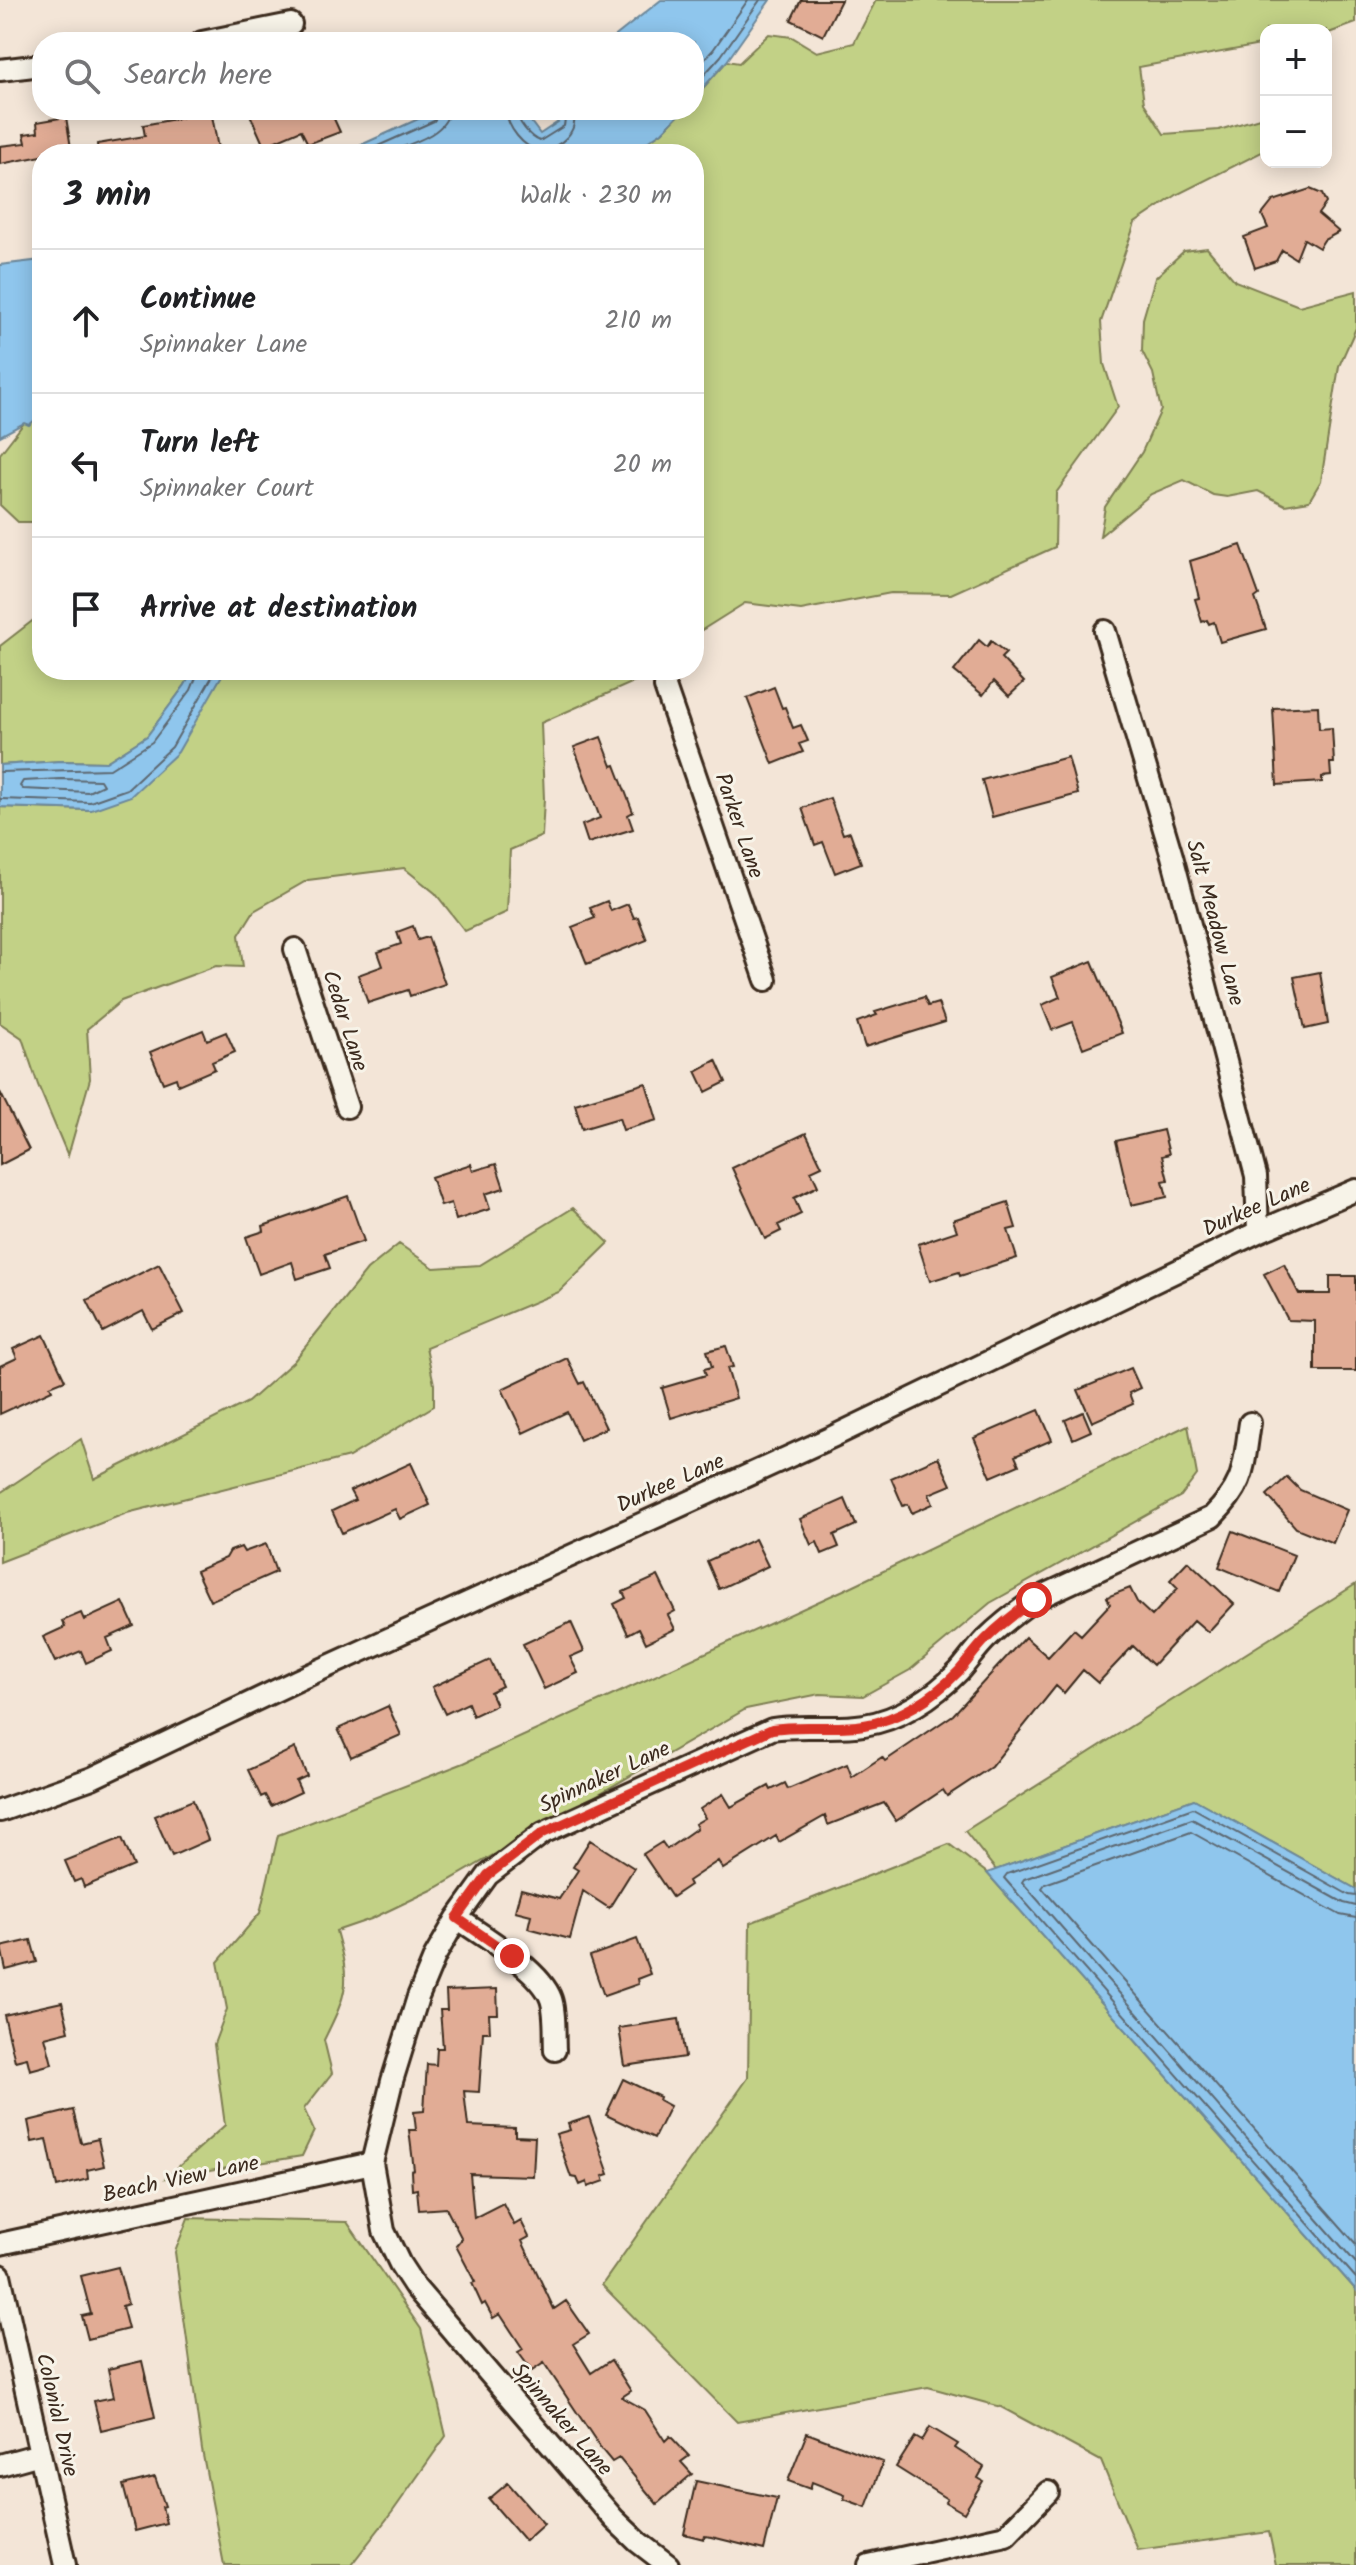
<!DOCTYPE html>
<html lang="en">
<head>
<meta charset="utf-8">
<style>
	:root { --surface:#fff; --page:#f6f6f6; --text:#202124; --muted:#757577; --line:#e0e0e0 }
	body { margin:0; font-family:Kalam,sans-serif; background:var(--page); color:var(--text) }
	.controls { position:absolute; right:24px; top:24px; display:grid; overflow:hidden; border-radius:16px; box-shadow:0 4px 20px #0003 }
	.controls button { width:72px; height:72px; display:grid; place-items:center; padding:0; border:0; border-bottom:2px solid var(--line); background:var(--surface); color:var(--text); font:40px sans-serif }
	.stop { position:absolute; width:24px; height:24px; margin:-18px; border:6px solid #d93025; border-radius:50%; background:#fff }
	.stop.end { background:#d93025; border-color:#fff; box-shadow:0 2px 8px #0008 }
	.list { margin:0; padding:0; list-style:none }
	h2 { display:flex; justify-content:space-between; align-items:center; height:104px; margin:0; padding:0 32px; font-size:34px }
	h2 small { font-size:26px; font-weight:400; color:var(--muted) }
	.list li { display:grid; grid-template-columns:52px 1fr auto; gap:24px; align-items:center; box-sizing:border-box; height:144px; padding:0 32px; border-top:2px solid var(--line) }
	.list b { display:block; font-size:30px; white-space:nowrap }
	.list p { margin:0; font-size:26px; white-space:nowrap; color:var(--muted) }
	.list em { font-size:26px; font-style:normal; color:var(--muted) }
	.icon { flex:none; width:44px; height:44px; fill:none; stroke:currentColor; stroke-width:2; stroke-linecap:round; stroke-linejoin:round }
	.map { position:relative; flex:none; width:1356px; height:2565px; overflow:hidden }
	.search { position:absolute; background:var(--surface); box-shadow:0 4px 20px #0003; left:32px; top:32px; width:672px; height:88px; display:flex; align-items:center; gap:20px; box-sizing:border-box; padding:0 28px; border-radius:32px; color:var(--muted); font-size:30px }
	.panel { position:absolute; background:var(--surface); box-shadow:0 4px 20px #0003; left:32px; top:144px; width:672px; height:536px; border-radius:32px }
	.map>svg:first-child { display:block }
</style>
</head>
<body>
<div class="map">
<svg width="1356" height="2565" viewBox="0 0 1356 2565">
	<rect width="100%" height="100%" fill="#f3e5d7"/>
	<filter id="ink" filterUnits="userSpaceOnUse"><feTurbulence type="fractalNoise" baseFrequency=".0125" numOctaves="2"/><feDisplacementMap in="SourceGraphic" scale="16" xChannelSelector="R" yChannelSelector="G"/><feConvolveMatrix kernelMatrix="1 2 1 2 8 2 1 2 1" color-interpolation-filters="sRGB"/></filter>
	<g filter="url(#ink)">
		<path fill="#c2d186" stroke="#7e7e52" stroke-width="2" d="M 876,0 L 1356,0 L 1356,23 L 1326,34 L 1326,30 L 1266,30 L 1266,44 L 1139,67 L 1144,103 L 1164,134 L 1219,130 L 1266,116 L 1266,150 L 1178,194 L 1135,223 L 1101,322 L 1104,364 L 1118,407 L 1056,493 L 1055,547 L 951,594 L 891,593 L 801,610 L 745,603 L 694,635 L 694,154 L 629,154 L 662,132 L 683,110 L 694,110 L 694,98 L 727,61 L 739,63 L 769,34 L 792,37 L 817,52 L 854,43 Z
			M 1207,248 L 1235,281 L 1299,306 L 1356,291 L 1356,328 L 1339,366 L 1321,481 L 1309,501 L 1285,505 L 1258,491 L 1227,497 L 1213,495 L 1184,480 L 1151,494 L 1100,536 L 1105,507 L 1142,452 L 1161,410 L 1153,373 L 1142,351 L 1143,319 L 1155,278 L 1184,251 Z
			M 42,413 L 42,522 L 18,522 L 0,505 L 0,454 L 24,423 Z
			M 42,610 L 42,670 L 193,670 L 185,685 L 147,736 L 106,762 L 61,761 L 0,765 L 0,646 L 40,615 Z
			M 225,670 L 651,670 L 643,678 L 541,723 L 544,799 L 542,836 L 510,850 L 507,912 L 465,931 L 435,893 L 404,868 L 308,880 L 254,911 L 239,935 L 243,967 L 216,966 L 121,1001 L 87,1029 L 90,1079 L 68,1156 L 38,1085 L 22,1038 L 0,1023 L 0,807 L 91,810 L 214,688 Z
			M 573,1208 L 609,1243 L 559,1292 L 426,1347 L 434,1384 L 434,1406 L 349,1457 L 127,1513 L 0,1562 L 0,1493 L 81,1439 L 94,1479 L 248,1402 L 294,1361 L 367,1270 L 399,1244 L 434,1268 L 480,1265 Z
			M 1188,1425 L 1197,1475 L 1181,1496 L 990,1603 L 910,1670 L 863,1696 L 820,1694 L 746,1709 L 438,1887 L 371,1919 L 336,1931 C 351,1984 348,1991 324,2040 L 332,2073 L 304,2109 L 314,2131 L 302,2156 L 166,2178 L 225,2125 L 214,2044 L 227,2009 L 218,1962 L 260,1913 L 278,1835 L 464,1763 L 848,1588 Z
			M 1356,1584 L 1356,1889 L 1194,1799 L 996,1870 L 965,1831 Z
			M 949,1844 L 987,1873 L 1356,2290 L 1356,2565 L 1276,2565 L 1269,2532 L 1138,2550 L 1101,2461 L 1001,2407 L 928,2387 L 737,2422 L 602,2285 L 748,2078 L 750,1923 Z
			M 188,2218 L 347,2222 L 421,2329 L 446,2436 L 393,2511 L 351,2565 L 224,2565 L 202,2450 L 175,2252 Z"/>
		<path fill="#8fc6ed" stroke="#6d889a" stroke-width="2" d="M 661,0 L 770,0 L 727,61 L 694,98 L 694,42 L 608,42 Z
			M 438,110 L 522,110 L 540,134 L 558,122 L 550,110 L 683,110 L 662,132 L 629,154 L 341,154 Z
			M 42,260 L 42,414 L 29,425 L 24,423 L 0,436 L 0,265 Z
			M 193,670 L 225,670 L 178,752 L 131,796 L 91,810 L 0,807 L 0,765 L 61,761 L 106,762 L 147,736 L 185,685 Z
			M 1194,1799 L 1356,1889 L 1356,2290 L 987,1873 Z"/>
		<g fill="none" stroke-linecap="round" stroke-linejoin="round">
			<path stroke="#5d6871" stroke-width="2" d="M 694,71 L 713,50 L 748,0
				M 694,86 L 721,56 L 760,0
				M 506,110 C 507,127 523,148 540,151 C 560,148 581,131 572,110
				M 516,110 C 517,121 530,138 540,141 L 564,126 L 565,119 L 560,110
				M 360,154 L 434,121 L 438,116 L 439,110
				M 384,154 C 405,145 447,136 449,110
				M 0,772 L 110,769 L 152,742 L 191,690 L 199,670
				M 61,779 L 100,780 L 103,785 L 88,792 L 23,789 L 20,786 L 23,781 Z
				M 0,799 L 90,802 L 127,789 L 172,747 L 216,670
				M 1356,1896 L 1349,1895 L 1193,1808 L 1007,1874 L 1004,1878 L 1356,2278
				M 1356,1906 L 1344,1903 L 1192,1819 L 1024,1879 L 1022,1882 L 1356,2263
				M 1356,1918 L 1340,1915 L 1191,1832 L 1045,1884 L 1042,1888 L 1356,2244"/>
		</g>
		<path fill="#e1ac95" stroke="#3b2a1e" stroke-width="2" d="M 801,0 L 841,0 L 823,36 L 791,20 Z
			M 180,110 L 211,110 L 219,154 L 98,154 L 97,144 L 145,136 L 143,125 L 181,118 Z
			M 248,110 L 330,110 L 340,132 L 308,144 L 301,130 L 264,146 Z
			M 66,117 L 72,154 L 42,154 L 42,156 L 0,164 L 0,146 L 26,143 L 24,134 L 38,132 L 37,122 Z
			M 1310,189 L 1322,194 L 1326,203 L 1318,214 L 1339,232 L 1324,240 L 1319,248 L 1304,239 L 1296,259 L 1282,250 L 1276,261 L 1255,268 L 1244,237 L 1268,228 L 1262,215 L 1273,201 Z
			M 1241,545 L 1259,595 L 1255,598 L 1266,629 L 1220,642 L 1214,622 L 1209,624 L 1207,620 L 1202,622 L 1195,599 L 1199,598 L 1190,561 Z
			M 979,640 L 987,647 L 991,641 L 1006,653 L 1001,658 L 1024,682 L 1009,696 L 994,681 L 983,695 L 954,671 Z
			M 774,687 L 782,708 L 785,707 L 793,728 L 801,725 L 808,741 L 799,744 L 803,752 L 773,764 L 747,698 Z
			M 1318,706 L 1319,729 L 1332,728 L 1334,763 L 1330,763 L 1331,776 L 1322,777 L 1322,782 L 1277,785 L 1273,708 Z
			M 601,737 L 612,766 L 615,765 L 633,812 L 628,815 L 633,829 L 588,843 L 582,825 L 600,818 L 574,747 Z
			M 1068,757 L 1078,794 L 992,817 L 982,780 Z
			M 830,798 L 843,834 L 850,832 L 861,863 L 835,873 L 823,842 L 815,845 L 802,808 Z
			M 607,901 L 611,911 L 628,904 L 634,918 L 638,917 L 647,940 L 587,964 L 572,927 L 595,918 L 590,908 Z
			M 413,926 L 418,940 L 428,937 L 445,984 L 410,996 L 408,990 L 368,1003 L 358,975 L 383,966 L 378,952 L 401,944 L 397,932 Z
			M 1092,961 L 1122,1033 L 1083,1048 L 1073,1022 L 1052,1030 L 1042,1005 L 1060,997 L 1052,977 Z
			M 1320,972 L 1328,1024 L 1305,1029 L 1294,977 Z
			M 924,997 L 928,1006 L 938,1003 L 945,1022 L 865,1047 L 857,1022 L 877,1015 L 875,1012 Z
			M 203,1030 L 207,1040 L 226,1032 L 235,1052 L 212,1062 L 215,1069 L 178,1085 L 176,1078 L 163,1083 L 150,1052 Z
			M 716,1060 L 726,1082 L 706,1092 L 696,1071 Z
			M 646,1083 L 657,1120 L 623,1130 L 619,1118 L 582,1129 L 575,1104 Z
			M 0,1092 L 29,1150 L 0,1165 Z
			M 1163,1130 L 1169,1154 L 1162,1156 L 1168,1180 L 1163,1181 L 1167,1197 L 1131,1205 L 1116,1141 Z
			M 806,1133 L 822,1166 L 811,1171 L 818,1186 L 794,1198 L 801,1214 L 778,1225 L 781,1231 L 765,1239 L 732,1168 Z
			M 471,1164 L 473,1171 L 496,1164 L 504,1188 L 485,1194 L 490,1209 L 456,1220 L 451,1203 L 441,1206 L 431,1177 Z
			M 348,1196 L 364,1241 L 325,1254 L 330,1268 L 297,1279 L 292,1262 L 259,1274 L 246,1237 L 264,1231 L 263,1226 Z
			M 1008,1202 L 1016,1228 L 1008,1230 L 1017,1258 L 960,1276 L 959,1272 L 930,1281 L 918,1244 L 957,1231 L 953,1220 Z
			M 159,1264 L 184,1313 L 152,1329 L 143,1311 L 103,1332 L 87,1300 Z
			M 1284,1264 L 1299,1294 L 1330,1294 L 1330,1276 L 1356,1276 L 1356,1371 L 1315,1371 L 1315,1321 L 1288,1320 L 1264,1274 Z
			M 44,1335 L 65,1380 L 50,1386 L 52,1390 L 0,1414 L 0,1366 L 17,1358 L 13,1349 Z
			M 726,1346 L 733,1367 L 727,1368 L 736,1398 L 671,1418 L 662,1388 L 706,1375 L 704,1369 L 712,1367 L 707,1351 Z
			M 567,1358 L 580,1384 L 584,1382 L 606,1428 L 580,1440 L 567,1412 L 523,1433 L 502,1389 Z
			M 1131,1368 L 1140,1388 L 1129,1393 L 1133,1404 L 1092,1422 L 1078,1390 Z
			M 1039,1410 L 1052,1440 L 1015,1456 L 1019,1465 L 991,1477 L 974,1438 Z
			M 1083,1412 L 1091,1431 L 1073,1439 L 1065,1420 Z
			M 938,1457 L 951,1485 L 929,1494 L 933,1504 L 912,1513 L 908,1504 L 903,1506 L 891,1478 Z
			M 411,1463 L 430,1505 L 400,1519 L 395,1509 L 342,1533 L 332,1511 L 355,1500 L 350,1491 Z
			M 1287,1477 L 1300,1490 L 1347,1510 L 1333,1543 L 1296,1528 L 1267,1495 Z
			M 845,1499 L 856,1525 L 834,1535 L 839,1547 L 822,1554 L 817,1542 L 811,1545 L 800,1519 Z
			M 1233,1531 L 1294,1555 L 1279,1592 L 1219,1567 Z
			M 755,1539 L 768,1566 L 719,1589 L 707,1561 Z
			M 266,1544 L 276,1572 L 210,1601 L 196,1571 L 226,1558 L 230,1551 L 241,1547 L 244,1552 Z
			M 1188,1561 L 1234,1604 L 1208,1632 L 1194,1620 L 1153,1665 L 1133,1646 L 1098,1683 L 1083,1670 L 1064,1693 L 1056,1686 L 991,1767 L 947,1796 L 943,1790 L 896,1821 L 884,1803 L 828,1825 L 825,1816 L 779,1842 L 776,1836 L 723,1869 L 718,1861 L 688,1881 L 690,1885 L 672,1897 L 643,1854 L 662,1842 L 667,1849 L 697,1828 L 695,1824 L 705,1818 L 700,1809 L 723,1794 L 731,1807 L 769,1786 L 771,1790 L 785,1783 L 788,1789 L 847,1764 L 852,1777 L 882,1757 L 885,1761 L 953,1715 L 1025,1637 L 1048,1657 L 1074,1629 L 1081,1635 L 1110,1604 L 1107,1597 L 1130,1588 L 1137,1602 L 1152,1616 L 1178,1588 L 1170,1580 Z
			M 658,1576 L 675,1611 L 668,1615 L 675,1629 L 646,1643 L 639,1628 L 628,1634 L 614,1604 L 626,1598 L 623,1592 Z
			M 123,1602 L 134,1626 L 107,1638 L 112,1651 L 86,1663 L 81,1651 L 55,1662 L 43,1637 L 65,1627 L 62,1621 L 81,1613 L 84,1620 Z
			M 571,1622 L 584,1651 L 570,1657 L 578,1673 L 544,1689 L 523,1644 Z
			M 490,1660 L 502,1686 L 490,1692 L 496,1705 L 473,1716 L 468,1703 L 445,1714 L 432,1687 Z
			M 388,1706 L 401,1735 L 351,1757 L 338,1729 Z
			M 295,1748 L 307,1776 L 296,1781 L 301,1792 L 271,1806 L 265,1795 L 261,1797 L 248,1770 Z
			M 193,1800 L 208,1840 L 172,1856 L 154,1816 Z
			M 122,1838 L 134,1866 L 84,1887 L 81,1879 L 74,1882 L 65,1861 Z
			M 590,1840 L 634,1868 L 609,1908 L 583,1891 L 570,1939 L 528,1928 L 531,1915 L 515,1911 L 521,1889 L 559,1899 L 578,1870 L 573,1867 Z
			M 637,1939 L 650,1974 L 637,1979 L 638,1984 L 604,1996 L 590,1956 Z
			M 31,1940 L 37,1962 L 6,1970 L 1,1947 Z
			M 497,1989 L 498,2014 L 489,2014 L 490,2032 L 483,2032 L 479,2092 L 464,2091 L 468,2126 L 515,2128 L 515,2136 L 535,2137 L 533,2176 L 470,2174 L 474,2218 L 503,2203 L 514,2225 L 521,2221 L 529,2237 L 522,2241 L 554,2309 L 566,2301 L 589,2334 L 573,2344 L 591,2373 L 611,2360 L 631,2391 L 622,2397 L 645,2410 L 665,2441 L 670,2436 L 689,2456 L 681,2462 L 692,2474 L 657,2504 L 619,2458 L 612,2462 L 602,2450 L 544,2363 L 532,2371 L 518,2352 L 523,2349 L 500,2314 L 493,2318 L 485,2303 L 482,2305 L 472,2283 L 475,2282 L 456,2246 L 462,2239 L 446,2208 L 419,2210 L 417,2189 L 412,2190 L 411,2171 L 414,2170 L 409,2130 L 416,2130 L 414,2112 L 424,2111 L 427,2064 L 436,2065 L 437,2048 L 443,2048 L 440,2010 L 447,2010 L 446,1991 Z
			M 62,2002 L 69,2031 L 45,2037 L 52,2064 L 30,2070 L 27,2058 L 15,2061 L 4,2015 Z
			M 679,2019 L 685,2057 L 625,2066 L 619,2028 Z
			M 623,2079 L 660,2097 L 659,2100 L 670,2106 L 654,2138 L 606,2115 Z
			M 73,2110 L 81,2143 L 98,2139 L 104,2166 L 87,2170 L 88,2179 L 57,2187 L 47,2139 L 32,2142 L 28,2121 Z
			M 589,2117 L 609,2174 L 603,2176 L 605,2181 L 588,2187 L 587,2182 L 580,2185 L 577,2178 L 571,2177 L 556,2134 L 570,2130 L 568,2124 Z
			M 118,2267 L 128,2304 L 122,2306 L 128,2329 L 88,2339 L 82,2316 L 91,2314 L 81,2276 Z
			M 142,2361 L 155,2417 L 101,2430 L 94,2401 L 114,2397 L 108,2369 Z
			M 930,2427 L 958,2444 L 955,2448 L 984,2467 L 978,2478 L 983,2481 L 964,2513 L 945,2502 L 947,2499 L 896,2467 L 915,2437 L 922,2441 Z
			M 807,2433 L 883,2462 L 866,2507 L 844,2499 L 845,2495 L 812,2482 L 810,2489 L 788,2481 Z
			M 155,2477 L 165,2506 L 162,2507 L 166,2523 L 135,2531 L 123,2485 Z
			M 696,2481 L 777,2498 L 764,2550 L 712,2537 L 705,2536 L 704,2539 L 684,2534 Z
			M 508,2483 L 544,2524 L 525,2541 L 489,2499 Z"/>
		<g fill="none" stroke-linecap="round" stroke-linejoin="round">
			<g stroke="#3b2a1e" stroke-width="26">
				<path id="minor" d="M 202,42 L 291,24
					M 0,70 L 42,65
					M 1105,631 L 1172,856 L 1256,1176 L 1258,1232
					M 665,687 L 766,980
					M 295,949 L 347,1107
					M 0,1811 L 92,1778 L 298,1680 L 832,1437 L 1258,1232 L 1356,1190
					M 457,1918 C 483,1936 541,1970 551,1999 C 556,2014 554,2035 555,2050
					M 0,2244 L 372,2163
					M 0,2275 L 65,2565
					M 0,2465 L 40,2454
					M 668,2565 L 638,2542 L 614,2519 L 415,2287 L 400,2264 L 384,2231 L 372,2163 L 392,2081 L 418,1997 L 435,1956 L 457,1918 L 488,1875 L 543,1833 L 772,1729 C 802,1724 834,1730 864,1725 C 899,1720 934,1697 959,1671 C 968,1661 976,1649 986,1639 C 1001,1624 1017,1612 1034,1600 L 1212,1517 C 1246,1483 1243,1468 1250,1423
					M 869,2565 L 1006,2535 L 1048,2492"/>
			</g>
			<use href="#minor" stroke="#f7f3e8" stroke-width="20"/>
		</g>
	</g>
	<g fill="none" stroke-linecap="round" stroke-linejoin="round" filter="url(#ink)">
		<path stroke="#d93025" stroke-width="10" d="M 512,1956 L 457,1918 L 488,1875 L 543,1833 L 772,1729 C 802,1724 834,1730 864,1725 C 899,1720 934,1697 959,1671 C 968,1661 976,1649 986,1639 C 1001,1624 1017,1612 1034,1600"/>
	</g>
	<g text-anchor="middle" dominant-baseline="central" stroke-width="6" stroke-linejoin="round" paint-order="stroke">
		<g font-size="22" fill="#3b2a1e" stroke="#f7f3e8">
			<text transform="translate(738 826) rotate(71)">Parker Lane</text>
			<text transform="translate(1214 923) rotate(75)">Salt Meadow Lane</text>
			<text transform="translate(344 1021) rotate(72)">Cedar Lane</text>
			<text transform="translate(1257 1208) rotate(-24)">Durkee Lane</text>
			<text transform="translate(671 1484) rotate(-24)">Durkee Lane</text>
			<text transform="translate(605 1778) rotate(-25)">Spinnaker Lane</text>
			<text transform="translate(181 2180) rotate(-12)">Beach View Lane</text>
			<text transform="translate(56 2415) rotate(77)">Colonial Drive</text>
			<text transform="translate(561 2420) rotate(49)">Spinnaker Lane</text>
		</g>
	</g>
</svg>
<div class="controls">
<button>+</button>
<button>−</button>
</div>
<div class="stop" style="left:1034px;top:1600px"></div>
<div class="stop end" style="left:512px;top:1956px"></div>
<div class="search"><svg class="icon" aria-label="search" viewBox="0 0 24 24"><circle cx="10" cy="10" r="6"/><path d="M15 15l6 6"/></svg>Search here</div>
<section class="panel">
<h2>3 min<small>Walk · 230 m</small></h2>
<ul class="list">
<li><svg class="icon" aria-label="ahead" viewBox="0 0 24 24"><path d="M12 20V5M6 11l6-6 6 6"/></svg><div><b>Continue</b><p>Spinnaker Lane</p></div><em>210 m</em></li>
<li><svg class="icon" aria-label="left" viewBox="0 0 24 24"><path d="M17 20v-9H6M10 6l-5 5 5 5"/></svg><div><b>Turn left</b><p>Spinnaker Court</p></div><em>20 m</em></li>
<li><svg class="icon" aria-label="arrive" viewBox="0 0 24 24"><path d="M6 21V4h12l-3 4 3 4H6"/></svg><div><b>Arrive at destination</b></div></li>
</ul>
</section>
</div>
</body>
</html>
